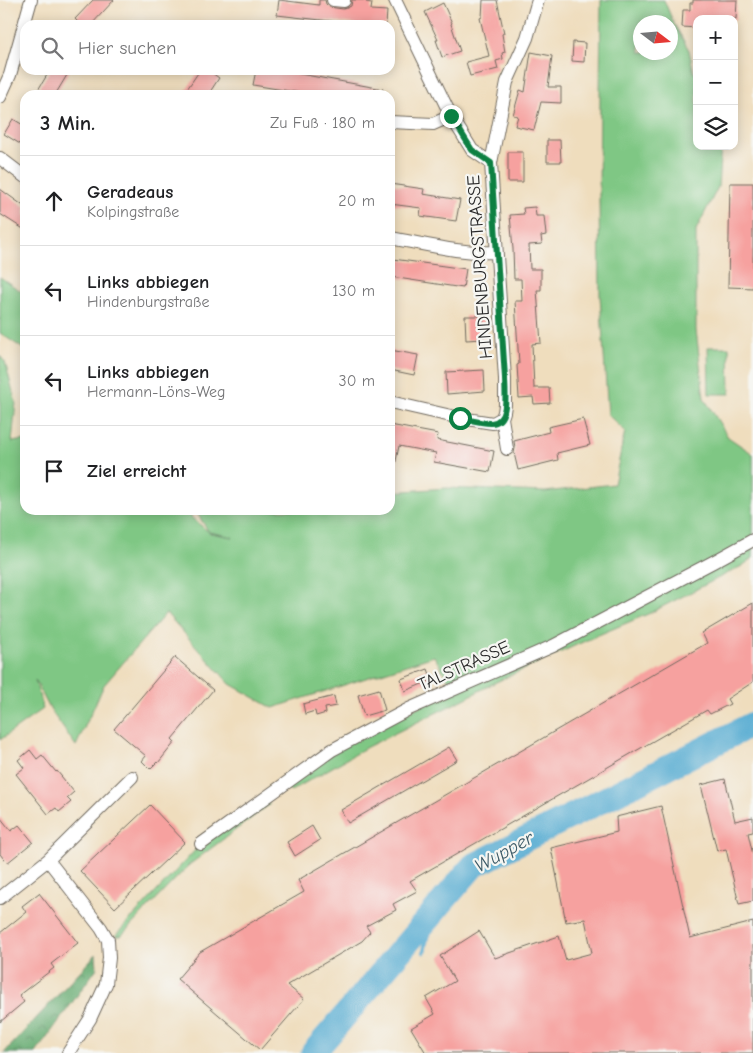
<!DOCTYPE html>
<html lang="de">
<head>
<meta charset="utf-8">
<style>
	:root { --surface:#fff; --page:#f6f6f6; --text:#202124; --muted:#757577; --line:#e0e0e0 }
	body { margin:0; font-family:"Comic Neue",sans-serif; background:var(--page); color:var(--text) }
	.controls { position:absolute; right:15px; top:15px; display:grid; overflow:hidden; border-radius:10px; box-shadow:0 2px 12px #0003 }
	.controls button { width:45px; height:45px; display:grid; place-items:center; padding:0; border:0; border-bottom:1px solid var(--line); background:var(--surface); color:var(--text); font:25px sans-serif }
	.compass { position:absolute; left:633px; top:15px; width:45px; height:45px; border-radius:50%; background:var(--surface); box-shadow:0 2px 12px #0003; rotate:106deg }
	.stop { position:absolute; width:15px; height:15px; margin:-11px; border:4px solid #0b8043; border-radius:50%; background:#fff }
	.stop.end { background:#0b8043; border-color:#fff; box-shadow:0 1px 5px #0008 }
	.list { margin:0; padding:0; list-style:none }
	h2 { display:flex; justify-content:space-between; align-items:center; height:65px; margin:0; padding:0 20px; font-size:21px }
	h2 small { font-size:16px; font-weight:400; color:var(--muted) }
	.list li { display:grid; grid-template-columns:32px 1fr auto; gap:15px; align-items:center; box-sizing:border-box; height:90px; padding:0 20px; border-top:1px solid var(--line) }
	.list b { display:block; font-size:19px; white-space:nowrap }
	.list p { margin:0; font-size:16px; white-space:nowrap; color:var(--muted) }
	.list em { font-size:16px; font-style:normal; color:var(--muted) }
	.icon { flex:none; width:28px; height:28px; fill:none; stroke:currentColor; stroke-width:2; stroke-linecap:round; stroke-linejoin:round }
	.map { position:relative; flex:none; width:753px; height:1053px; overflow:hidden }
	.search { position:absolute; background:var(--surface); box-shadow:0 2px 12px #0003; left:20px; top:20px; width:375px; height:55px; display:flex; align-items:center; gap:12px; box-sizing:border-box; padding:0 18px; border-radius:15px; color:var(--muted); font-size:19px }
	.panel { position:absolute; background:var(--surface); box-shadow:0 2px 12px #0003; left:20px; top:90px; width:375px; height:425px; border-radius:15px }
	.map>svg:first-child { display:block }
</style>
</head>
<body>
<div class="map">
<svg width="753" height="1053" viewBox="0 0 753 1053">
	<defs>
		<pattern id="forest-crowns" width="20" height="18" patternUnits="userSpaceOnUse" patternTransform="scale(1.25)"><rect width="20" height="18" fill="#67ac72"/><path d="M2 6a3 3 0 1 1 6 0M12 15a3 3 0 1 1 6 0" fill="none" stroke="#558c5e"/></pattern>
	</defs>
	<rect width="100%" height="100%" fill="#f6f6f2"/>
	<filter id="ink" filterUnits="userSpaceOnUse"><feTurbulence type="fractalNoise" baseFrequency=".02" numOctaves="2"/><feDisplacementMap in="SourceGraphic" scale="10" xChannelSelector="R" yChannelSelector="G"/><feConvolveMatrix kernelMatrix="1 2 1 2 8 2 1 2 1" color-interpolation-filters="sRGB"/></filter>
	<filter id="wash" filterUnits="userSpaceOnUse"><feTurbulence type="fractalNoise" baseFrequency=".0096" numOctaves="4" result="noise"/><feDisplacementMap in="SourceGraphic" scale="20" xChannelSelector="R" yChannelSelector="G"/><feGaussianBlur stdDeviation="1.12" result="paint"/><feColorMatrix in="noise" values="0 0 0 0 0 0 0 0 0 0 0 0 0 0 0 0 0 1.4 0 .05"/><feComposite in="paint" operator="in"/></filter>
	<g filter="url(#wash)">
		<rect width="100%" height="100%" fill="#efddbd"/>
		<path fill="#7fc784" stroke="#557958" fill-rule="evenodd" d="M 601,0 L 664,0 L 674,24 L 689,50 L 694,73 L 697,73 L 697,146 L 721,146 L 718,187 L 696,230 L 696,330 L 704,398 L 728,437 L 753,454 L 753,558 L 742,566 L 648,614 L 596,636 L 496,682 L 466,698 L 367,747 L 291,791 L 282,785 L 332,750 L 454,689 L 434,656 L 273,708 L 230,684 L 166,613 L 104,685 L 76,746 L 51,711 L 35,680 L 43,709 L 0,740 L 0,356 L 5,362 L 16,403 L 12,442 L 25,440 L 25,510 L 187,510 L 192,518 L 210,533 L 233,537 L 209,532 L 195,510 L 390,510 L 390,492 L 446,488 L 545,492 L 614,484 L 625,431 L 608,415 L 600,296 L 599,194 ZM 640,22 L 670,22 L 670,52 L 640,52 Z
			M 0,277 L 25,294 L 25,350 L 0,333 Z
			M 708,347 L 729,347 L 730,394 L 709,394 Z
			M 262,799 L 270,804 L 189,865 L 121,936 L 115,936 L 201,844 Z"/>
		<path fill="url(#forest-crowns)" stroke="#496c4e" d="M 96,954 L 97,968 L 36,1053 L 4,1053 Z"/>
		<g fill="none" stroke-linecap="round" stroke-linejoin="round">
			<path stroke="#56acd2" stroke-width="4.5" d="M 424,952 L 431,916"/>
			<path stroke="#56acd2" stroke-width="25" d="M 313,1053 L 473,866 L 753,724"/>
		</g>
		<g id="blocks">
			<path fill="#f6a19f" d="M 93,0 L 114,0 L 91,25 L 81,25 L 75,19 Z
				M 279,0 L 319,5 L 319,0 L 325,0 L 326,4 L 329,7 L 343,9 L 347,8 L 351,6 L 352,0 L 367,0 L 366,2 L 372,3 L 371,10 L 387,11 L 386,25 L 356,25 L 356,24 L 277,15 Z
				M 483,0 L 497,0 L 504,33 L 502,34 L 505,52 L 502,53 L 503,59 L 496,61 L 498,69 L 470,76 L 466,62 L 489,56 L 480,18 L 482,17 Z
				M 693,0 L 737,0 L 736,19 L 697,19 L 697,28 L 682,27 L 683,10 L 690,10 L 690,3 L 693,3 Z
				M 443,3 L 452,23 L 451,24 L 460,51 L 442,57 L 436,40 L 438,40 L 425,12 Z
				M 573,42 L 585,43 L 584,62 L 572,61 Z
				M 531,52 L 552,56 L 548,87 L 561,87 L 561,103 L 541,102 L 534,130 L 515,126 L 518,116 L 513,115 L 520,90 L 525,92 Z
				M 50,70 L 70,70 L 55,95 L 35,95 Z
				M 200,70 L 208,70 L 219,78 L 208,95 L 183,95 Z
				M 256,70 L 278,70 L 383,89 L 383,95 L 314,95 L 253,85 Z
				M 13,119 L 25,126 L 25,147 L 4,134 Z
				M 547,140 L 560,140 L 561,162 L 547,162 Z
				M 508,152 L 523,152 L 523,182 L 508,182 Z
				M 730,183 L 753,183 L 753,288 L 728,287 Z
				M 390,184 L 424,189 L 423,194 L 460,200 L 456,221 L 420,216 L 421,208 L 390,204 Z
				M 0,189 L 25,207 L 25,230 L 0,214 Z
				M 535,207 L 536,216 L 544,216 L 546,235 L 541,236 L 542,244 L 529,245 L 530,269 L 541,269 L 541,290 L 537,290 L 541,343 L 532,344 L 534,388 L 549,388 L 550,403 L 534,404 L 533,397 L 519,398 L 517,365 L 519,364 L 515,301 L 522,301 L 521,279 L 514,279 L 513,249 L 510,215 L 524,214 L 523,208 Z
				M 393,259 L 466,269 L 463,288 L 391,277 Z
				M 465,316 L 483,316 L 484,339 L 466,340 Z
				M 390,350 L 418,355 L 414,375 L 390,370 Z
				M 484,370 L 485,391 L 447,394 L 446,372 Z
				M 583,419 L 590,445 L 557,453 L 558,460 L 518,470 L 514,453 L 515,448 L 514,441 L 549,432 L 548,427 Z
				M 390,425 L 438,434 L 437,440 L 494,451 L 490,472 L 434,462 L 436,453 L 399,446 L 395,466 L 390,465 Z
				M 753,603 L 753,682 L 727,699 L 730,704 L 710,714 L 707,710 L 410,881 L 417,891 L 393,904 L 396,910 L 366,926 L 370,932 L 362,941 L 287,985 L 304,999 L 260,1050 L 177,979 L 200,952 L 304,892 L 298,880 L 707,643 L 702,633 Z
				M 175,657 L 213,690 L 172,739 L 175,742 L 158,763 L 157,762 L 150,769 L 142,761 L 146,756 L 114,729 Z
				M 428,669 L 432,680 L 405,691 L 401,679 Z
				M 379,689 L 385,710 L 364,716 L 358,695 Z
				M 334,696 L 336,706 L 325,708 L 326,713 L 316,716 L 315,711 L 305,714 L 303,704 Z
				M 449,747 L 457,760 L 348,823 L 341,810 Z
				M 30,750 L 37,759 L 42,755 L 56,772 L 57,771 L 74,792 L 67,798 L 71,802 L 59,812 L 56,808 L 48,814 L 16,774 L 24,768 L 18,760 Z
				M 725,779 L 735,821 L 753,817 L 753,832 L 748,833 L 753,855 L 753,901 L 739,904 L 726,849 L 717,851 L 701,785 Z
				M 150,805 L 185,842 L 115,908 L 80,871 Z
				M 661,806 L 690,938 L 753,922 L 753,1053 L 426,1053 L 411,1028 L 435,1014 L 426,998 L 455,981 L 440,956 L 479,931 L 495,958 L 559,936 L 566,960 L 592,953 L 585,919 L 566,922 L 551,848 L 617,832 L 616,817 Z
				M 0,817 L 11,831 L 19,825 L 33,842 L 7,863 L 0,854 Z
				M 312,826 L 320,840 L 295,856 L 287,842 Z
				M 39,893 L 78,943 L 51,964 L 54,968 L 19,995 L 24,1002 L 0,1022 L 0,933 L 26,912 L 22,906 Z"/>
		</g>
	</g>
	<g filter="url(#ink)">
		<use href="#blocks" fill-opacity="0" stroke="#70695e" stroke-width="1"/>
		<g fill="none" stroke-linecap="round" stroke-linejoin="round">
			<g stroke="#70695e" stroke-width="14">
				<path id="street" d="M 333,0 L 344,1 L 344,0
					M 395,0 L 451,116 L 472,150 L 491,163
					M 0,97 L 10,75 L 31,0
					M 390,122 L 433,124 L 451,116
					M 0,158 L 25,177
					M 390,238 C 425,244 460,254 496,252
					M 390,402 L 460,418 L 493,423 L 502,418
					M 507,449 L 502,418 L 504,412 L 505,405 L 505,379 L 491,163 L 507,82 L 527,38 L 538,0
					M 201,844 L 332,750 L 409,709 L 553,646 L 713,562 L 753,540
					M 48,860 L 132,777
					M 0,898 L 48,860 L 101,928 L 108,940 L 109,958 L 106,984 L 90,1019 L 68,1053"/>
			</g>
			<use href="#street" stroke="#fff" stroke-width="12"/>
		</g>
	</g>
	<g fill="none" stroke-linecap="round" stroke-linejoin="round" filter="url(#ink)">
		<path stroke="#0b8043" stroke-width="6" d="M 451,116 L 472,150 L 491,163 L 505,378 C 505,391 510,423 491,423 C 481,423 470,420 460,418"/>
	</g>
	<g text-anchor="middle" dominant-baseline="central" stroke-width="4.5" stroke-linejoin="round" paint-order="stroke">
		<g font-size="18" fill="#2b2b2b" stroke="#f6f6f2">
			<text transform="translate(480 267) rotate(-94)">HINDENBURGSTRASSE</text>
			<text transform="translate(464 666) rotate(-24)">TALSTRASSE</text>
		</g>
		<g font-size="19" font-style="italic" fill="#3a5865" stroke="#f6f6f2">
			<text transform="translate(504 852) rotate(-29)">Wupper</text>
		</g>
	</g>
</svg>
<div class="controls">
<button>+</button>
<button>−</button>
<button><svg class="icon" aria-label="layers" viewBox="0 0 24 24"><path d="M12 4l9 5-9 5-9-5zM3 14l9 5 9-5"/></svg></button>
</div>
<svg class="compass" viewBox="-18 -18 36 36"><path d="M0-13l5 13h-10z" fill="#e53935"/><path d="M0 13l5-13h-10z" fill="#757577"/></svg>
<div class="stop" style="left:460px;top:418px"></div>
<div class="stop end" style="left:451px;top:116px"></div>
<div class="search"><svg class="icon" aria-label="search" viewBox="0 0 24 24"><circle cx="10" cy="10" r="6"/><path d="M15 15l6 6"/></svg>Hier suchen</div>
<section class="panel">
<h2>3 Min.<small>Zu Fuß · 180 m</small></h2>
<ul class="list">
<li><svg class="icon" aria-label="ahead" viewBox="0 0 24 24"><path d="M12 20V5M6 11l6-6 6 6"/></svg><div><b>Geradeaus</b><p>Kolpingstraße</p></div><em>20 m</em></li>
<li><svg class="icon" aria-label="left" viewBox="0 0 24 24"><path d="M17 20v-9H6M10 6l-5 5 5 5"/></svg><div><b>Links abbiegen</b><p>Hindenburgstraße</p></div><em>130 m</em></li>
<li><svg class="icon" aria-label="left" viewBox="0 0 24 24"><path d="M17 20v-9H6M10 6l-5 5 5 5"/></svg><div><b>Links abbiegen</b><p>Hermann-Löns-Weg</p></div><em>30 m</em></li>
<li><svg class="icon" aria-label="arrive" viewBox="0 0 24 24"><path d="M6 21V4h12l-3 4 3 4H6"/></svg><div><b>Ziel erreicht</b></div></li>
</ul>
</section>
</div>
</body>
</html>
